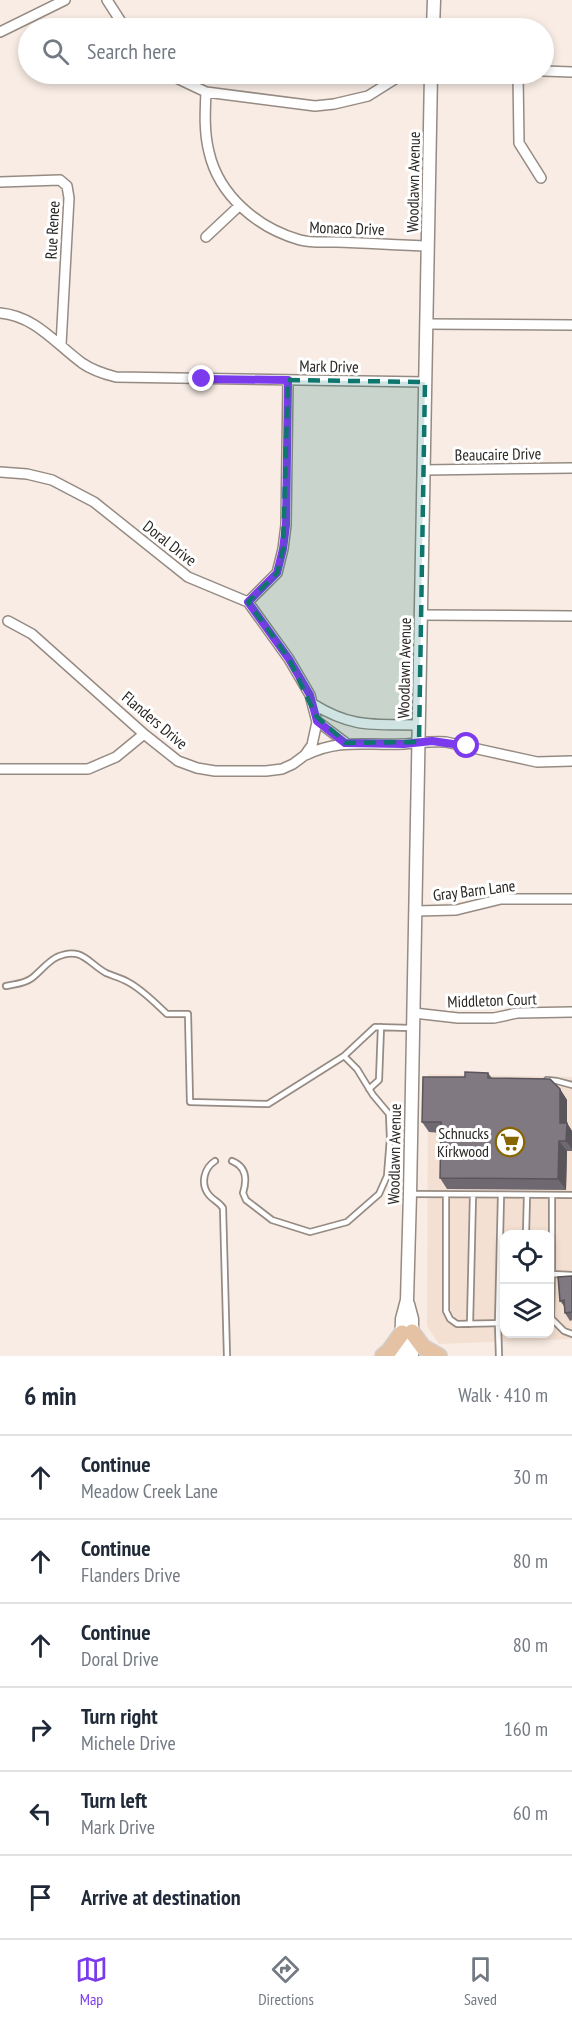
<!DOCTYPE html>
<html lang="en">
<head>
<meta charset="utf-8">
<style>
	:root { --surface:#fff; --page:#f6f6f7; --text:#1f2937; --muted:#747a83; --line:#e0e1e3; --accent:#7c3aed }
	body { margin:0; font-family:"PT Sans Narrow",sans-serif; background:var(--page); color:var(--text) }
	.controls { position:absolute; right:18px; bottom:18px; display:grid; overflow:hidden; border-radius:12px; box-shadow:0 3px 9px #0003 }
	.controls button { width:54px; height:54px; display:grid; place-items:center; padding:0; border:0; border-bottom:2px solid var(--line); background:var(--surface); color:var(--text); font:30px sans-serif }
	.stop { position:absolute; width:18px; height:18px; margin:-14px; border:4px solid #7c3aed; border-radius:50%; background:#fff }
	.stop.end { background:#7c3aed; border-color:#fff; box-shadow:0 2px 6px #0008 }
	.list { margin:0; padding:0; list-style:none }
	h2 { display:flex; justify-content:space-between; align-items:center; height:78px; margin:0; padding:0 24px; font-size:26px }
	h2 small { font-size:20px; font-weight:400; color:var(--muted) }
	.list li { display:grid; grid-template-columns:39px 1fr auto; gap:18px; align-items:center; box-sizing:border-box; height:84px; padding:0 24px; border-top:2px solid var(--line) }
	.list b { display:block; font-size:22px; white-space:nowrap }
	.list p { margin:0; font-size:20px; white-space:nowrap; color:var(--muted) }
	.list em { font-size:20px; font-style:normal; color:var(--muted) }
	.icon { flex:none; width:33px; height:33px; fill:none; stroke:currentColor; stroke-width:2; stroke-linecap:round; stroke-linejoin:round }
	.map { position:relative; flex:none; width:572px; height:1356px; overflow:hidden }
	.search { position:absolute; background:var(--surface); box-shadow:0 3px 9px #0003; left:18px; right:18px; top:18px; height:66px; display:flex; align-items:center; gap:15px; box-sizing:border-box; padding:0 21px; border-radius:33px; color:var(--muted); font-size:22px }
	.sheet { height:582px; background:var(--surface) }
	nav { display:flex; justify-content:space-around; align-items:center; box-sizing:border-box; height:84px; border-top:2px solid var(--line); background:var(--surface); font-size:16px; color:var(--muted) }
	nav a { display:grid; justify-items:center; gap:3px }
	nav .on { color:var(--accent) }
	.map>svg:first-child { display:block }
</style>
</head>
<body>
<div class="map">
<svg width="572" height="1356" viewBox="0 0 572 1356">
	<rect width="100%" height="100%" fill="#f8ece4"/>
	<path fill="#f3e0d2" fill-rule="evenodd" d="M 428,1074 L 572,1077 L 572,1339 L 439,1344 L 427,1326 ZM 504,1234 L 550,1234 L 550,1334 L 504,1334 Z"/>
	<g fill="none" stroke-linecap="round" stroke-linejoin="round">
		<g stroke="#968b83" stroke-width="8">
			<path id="service" d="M 6,986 C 15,984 24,984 32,978 C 41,971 47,962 57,957 C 82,946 88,963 106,973 C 113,976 121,978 128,982 C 143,990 155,1003 167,1014 L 188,1014 L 190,1102 L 268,1104 L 344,1056
				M 547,1080 L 557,1081 L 572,1085
				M 369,1089 L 379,1080 L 381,1027
				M 215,1161 C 204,1168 200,1184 209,1195 C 213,1200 219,1202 223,1208 L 227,1356
				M 232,1161 C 247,1167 247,1180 243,1193 L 246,1200 L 272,1220 L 310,1232 L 347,1222 L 379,1194 L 387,1176 L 390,1138 L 389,1114 L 373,1095 L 357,1069 L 344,1056 L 375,1027 L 411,1028
				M 412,1194 L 572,1195
				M 446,1194 L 446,1311 L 450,1319 L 457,1324 L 504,1323
				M 552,1195 L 552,1274
				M 526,1234 L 527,1195
				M 551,1318 L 564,1331 L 572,1334
				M 550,1320 L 551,1318 L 552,1274 L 572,1275
				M 470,1324 L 473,1195
				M 499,1356 L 498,1324 L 501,1195"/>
		</g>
		<g stroke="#968b83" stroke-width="12">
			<path id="minor" d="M 107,0 L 125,28
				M 0,32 L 65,0
				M 544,71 L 572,72
				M 168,74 L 206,92 L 315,106 L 334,104 L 368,96 L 403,74
				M 518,74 L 519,143 L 541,178
				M 206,92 C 205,113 204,132 209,152 C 219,196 258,228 300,240 C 311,243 325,242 336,242 C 367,243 397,245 428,246
				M 0,182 L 60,180 L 67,186 L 69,198 L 61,345
				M 206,237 L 239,206
				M 0,313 C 35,316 55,343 82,363 C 92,370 104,374 116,377 L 425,382
				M 426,324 L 572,325
				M 424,470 L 572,468
				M 0,472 L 27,474 L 52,480 L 94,502 L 188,577 L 248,602 L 289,659 L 310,695 L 317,722 L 312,745 L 305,755 L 293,764 L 282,769 L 266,771 L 215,771 L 197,768 L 178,761 L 144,734 L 32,634 L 8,621
				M 248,602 L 277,573 L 283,549 L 286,525 L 288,380
				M 421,615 L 572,616
				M 313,704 C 354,729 374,724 419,725
				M 317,721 L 346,743
				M 306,755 C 340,738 368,746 404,744 C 418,743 432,741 446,742 L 537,762 L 572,761
				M 0,769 L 88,769 L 116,757 L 144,734
				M 416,911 L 456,910 L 501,899 L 572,899
				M 414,1013 L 458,1018 L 494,1018 L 517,1013 L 572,1012"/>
		</g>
		<g stroke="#968b83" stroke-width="15">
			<path id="tertiary" d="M 433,28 L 434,0
				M 408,1304 L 412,1319 L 412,1356
				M 401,1356 L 402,1319 L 407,1300 L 410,1194 L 431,74"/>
		</g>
		<g stroke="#d0cfce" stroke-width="18">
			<path id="primary" d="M 412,1332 L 423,1347 L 439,1356
				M 383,1356 L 389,1351 L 402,1333"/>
		</g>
		<use href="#service" stroke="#fff" stroke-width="4.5"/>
		<use href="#minor" stroke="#fff" stroke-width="9"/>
		<use href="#tertiary" stroke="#fff" stroke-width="12"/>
		<use href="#primary" stroke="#e5c2a4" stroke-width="15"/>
	</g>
	<path fill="#6f6870" d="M 488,1073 L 492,1078 L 560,1089 L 567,1100 L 567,1123 L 572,1131 L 572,1151 L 567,1151 L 566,1190 L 447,1189 L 440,1178 L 441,1133 L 429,1132 L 422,1122 Z
		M 572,1276 L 572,1320 L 570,1321 L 565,1313 L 564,1306 L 560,1301 Z"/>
	<path fill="#5a555b" d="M 560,1089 L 567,1100 L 567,1123 L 572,1131 L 572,1149 L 566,1141 L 560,1123 Z
		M 559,1141 L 567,1151 L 566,1190 L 558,1179 Z"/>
	<path fill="#817982" stroke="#5a555b" stroke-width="1.5" d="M 465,1072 L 488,1073 L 488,1078 L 550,1079 L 560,1089 L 560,1123 L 567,1123 L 566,1141 L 559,1141 L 558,1179 L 440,1178 L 441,1122 L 422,1122 L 423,1077 L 465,1077 Z
		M 572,1276 L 572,1312 L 565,1313 L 564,1300 L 560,1301 L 558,1277 Z"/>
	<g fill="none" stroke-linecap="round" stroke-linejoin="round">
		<path stroke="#7c3aed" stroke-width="8" d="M 202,379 L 288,380 L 286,525 L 283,549 L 277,573 L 248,602 L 289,659 L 310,695 L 317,721 L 345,743 L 404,744 L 432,741 L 467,746"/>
	</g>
	<path fill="#0f766e" fill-opacity="0.2" stroke="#0f766e" stroke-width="4.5" stroke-dasharray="12 8" stroke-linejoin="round" d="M 288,380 L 425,382 L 419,742 L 346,743 L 316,716 L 289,659 L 248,602 L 277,573 L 283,549 Z"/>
	<defs>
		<g id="supermarket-ring" transform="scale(1.5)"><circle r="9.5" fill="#fff" stroke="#876601" stroke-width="1.5"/><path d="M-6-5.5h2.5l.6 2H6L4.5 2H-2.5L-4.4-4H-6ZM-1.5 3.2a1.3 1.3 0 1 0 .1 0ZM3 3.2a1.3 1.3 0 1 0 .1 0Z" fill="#876601"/></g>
	</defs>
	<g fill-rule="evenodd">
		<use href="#supermarket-ring" x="510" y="1142"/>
	</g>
	<g text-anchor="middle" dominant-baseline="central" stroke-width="6" stroke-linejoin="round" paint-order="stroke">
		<g font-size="16" fill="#292522" stroke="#fff">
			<text transform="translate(413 182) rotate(-89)">Woodlawn Avenue</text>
			<text transform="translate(347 228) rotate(2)">Monaco Drive</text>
			<text transform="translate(52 230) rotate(-87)">Rue Renee</text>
			<text transform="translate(329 366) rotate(1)">Mark Drive</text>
			<text transform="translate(498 454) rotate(-1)">Beaucaire Drive</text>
			<text transform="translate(170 543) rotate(38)">Doral Drive</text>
			<text transform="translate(404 668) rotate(-89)">Woodlawn Avenue</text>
			<text transform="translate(155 720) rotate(40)">Flanders Drive</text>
			<text transform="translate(474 890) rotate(-7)">Gray Barn Lane</text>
			<text transform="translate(492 1000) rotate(-2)">Middleton Court</text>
			<text transform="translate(394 1154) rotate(-89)">Woodlawn Avenue</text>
		</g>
		<g font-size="16" fill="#292522" stroke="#fff" text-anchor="end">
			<text x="489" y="1133">Schnucks<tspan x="489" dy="18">Kirkwood</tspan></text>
		</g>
	</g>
</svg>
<div class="controls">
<button><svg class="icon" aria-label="locate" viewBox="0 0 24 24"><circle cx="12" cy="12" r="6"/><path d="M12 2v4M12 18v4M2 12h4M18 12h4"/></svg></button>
<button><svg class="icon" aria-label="layers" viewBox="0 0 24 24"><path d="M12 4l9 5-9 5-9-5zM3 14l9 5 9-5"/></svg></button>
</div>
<div class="stop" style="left:467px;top:746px"></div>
<div class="stop end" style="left:202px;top:379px"></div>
<div class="search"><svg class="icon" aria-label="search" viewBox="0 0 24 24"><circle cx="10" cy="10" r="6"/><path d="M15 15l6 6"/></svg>Search here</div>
</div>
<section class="sheet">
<h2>6 min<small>Walk · 410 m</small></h2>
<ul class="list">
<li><svg class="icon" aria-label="ahead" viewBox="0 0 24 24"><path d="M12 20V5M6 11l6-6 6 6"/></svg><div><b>Continue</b><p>Meadow Creek Lane</p></div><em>30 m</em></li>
<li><svg class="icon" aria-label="ahead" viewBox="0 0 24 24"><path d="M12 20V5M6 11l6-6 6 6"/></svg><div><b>Continue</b><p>Flanders Drive</p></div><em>80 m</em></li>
<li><svg class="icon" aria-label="ahead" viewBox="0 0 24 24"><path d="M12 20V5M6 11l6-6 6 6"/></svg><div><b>Continue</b><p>Doral Drive</p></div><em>80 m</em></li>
<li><svg class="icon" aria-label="right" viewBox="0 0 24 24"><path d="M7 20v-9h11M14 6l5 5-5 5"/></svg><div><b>Turn right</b><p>Michele Drive</p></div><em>160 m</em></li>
<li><svg class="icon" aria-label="left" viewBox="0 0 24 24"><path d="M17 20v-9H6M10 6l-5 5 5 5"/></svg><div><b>Turn left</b><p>Mark Drive</p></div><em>60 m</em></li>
<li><svg class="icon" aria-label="arrive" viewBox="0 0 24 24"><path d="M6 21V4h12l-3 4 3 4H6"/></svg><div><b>Arrive at destination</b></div></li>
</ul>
</section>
<nav>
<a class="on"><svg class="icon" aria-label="map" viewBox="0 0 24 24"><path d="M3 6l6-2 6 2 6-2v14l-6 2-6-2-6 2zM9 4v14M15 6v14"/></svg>Map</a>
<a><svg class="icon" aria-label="directions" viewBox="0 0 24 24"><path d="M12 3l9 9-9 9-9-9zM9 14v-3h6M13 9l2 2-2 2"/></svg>Directions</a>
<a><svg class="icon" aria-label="saved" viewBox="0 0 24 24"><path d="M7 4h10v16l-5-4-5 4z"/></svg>Saved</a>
</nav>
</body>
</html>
